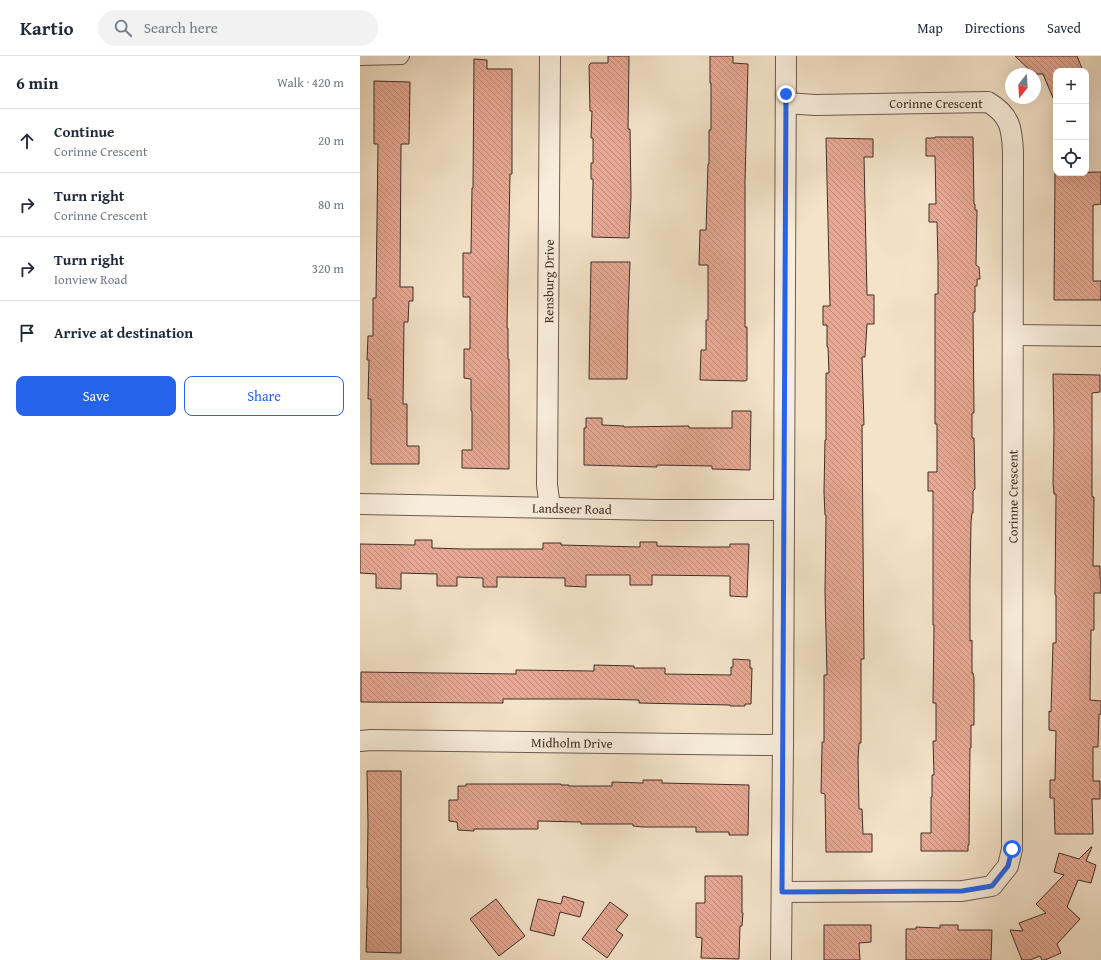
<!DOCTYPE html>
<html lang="en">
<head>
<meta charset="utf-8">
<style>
	:root { --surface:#fff; --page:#f2f2f3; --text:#1f2937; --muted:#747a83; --line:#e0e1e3; --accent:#2563eb }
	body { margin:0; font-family:"Gentium Book Plus",serif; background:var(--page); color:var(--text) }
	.controls { position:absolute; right:12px; top:12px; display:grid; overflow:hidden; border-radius:8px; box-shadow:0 4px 16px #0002 }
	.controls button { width:36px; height:36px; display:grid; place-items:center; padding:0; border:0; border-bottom:1px solid var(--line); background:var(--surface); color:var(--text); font:20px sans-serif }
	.compass { position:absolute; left:645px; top:12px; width:36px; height:36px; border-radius:50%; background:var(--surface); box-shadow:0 4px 16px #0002; rotate:197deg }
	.stop { position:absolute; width:12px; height:12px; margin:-9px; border:3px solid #2563eb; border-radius:50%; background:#fff }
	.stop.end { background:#2563eb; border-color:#fff; box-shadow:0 1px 4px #0008 }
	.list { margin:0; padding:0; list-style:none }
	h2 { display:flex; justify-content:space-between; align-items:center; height:52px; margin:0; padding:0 16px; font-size:17px }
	h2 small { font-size:13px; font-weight:400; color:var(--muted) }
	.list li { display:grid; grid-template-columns:26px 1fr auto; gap:12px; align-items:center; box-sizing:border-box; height:64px; padding:0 16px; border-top:1px solid var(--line) }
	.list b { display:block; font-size:15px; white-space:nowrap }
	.list p { margin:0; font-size:13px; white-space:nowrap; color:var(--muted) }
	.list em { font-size:13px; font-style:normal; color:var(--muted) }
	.actions { display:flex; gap:8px; padding:12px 16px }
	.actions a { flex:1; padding:9px 0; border:1px solid var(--accent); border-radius:8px; text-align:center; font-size:14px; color:var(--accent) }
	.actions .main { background:var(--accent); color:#fff }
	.icon { flex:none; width:22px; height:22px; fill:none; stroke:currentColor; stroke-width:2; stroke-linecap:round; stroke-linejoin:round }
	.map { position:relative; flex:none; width:741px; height:904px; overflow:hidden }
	header { display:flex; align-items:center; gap:24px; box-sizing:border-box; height:56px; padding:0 20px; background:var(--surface); border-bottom:1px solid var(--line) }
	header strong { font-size:19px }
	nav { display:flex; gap:22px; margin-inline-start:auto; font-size:14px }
	.search { width:280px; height:36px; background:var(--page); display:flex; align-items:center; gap:10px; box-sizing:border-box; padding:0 14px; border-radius:22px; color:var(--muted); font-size:15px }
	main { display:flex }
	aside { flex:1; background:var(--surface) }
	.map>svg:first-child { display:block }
</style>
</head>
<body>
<header>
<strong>Kartio</strong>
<div class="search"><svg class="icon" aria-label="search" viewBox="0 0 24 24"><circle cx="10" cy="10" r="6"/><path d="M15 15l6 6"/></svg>Search here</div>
<nav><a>Map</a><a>Directions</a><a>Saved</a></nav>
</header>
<main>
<aside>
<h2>6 min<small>Walk · 420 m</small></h2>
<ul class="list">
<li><svg class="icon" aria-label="ahead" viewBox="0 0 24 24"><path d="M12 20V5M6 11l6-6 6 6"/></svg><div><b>Continue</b><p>Corinne Crescent</p></div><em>20 m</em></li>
<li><svg class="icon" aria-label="right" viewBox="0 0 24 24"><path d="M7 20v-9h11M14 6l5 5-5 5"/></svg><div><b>Turn right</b><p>Corinne Crescent</p></div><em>80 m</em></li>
<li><svg class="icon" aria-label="right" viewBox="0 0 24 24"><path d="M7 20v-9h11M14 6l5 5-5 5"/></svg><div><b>Turn right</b><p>Ionview Road</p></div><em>320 m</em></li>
<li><svg class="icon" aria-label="arrive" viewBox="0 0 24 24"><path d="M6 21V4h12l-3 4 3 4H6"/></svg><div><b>Arrive at destination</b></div></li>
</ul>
<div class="actions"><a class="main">Save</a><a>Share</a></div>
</aside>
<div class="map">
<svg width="741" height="904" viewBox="0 0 741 904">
	<defs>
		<pattern id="building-back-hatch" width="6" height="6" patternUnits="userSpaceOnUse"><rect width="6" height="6" fill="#e7a994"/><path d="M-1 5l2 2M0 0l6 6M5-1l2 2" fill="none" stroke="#bd8a79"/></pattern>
	</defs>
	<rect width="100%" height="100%" fill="#f4e3c9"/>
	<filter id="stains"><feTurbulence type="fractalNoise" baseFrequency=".005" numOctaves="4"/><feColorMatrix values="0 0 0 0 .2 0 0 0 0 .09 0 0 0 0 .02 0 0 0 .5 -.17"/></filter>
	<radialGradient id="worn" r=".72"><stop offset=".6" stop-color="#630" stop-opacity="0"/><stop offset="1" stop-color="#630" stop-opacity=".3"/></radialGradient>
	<path fill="url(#building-back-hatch)" stroke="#3f2e27" d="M 248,0 L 269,0 L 268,73 L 270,73 L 271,140 L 269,182 L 232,181 L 233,123 L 231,123 L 231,107 L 233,107 L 233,82 L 231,82 L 232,55 L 230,55 L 229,9 L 231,7 L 248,7 Z
		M 350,0 L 373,0 L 373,7 L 388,8 L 385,126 L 385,271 L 387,271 L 387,324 L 385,325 L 340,324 L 341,294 L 346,294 L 346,264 L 348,264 L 348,209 L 339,209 L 340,174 L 346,174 L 348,108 L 349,108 L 349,74 L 351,74 L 351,27 L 350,27 Z
		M 655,0 L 717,0 L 723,15 L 696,15 L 696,49 L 683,18 L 674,18 Z
		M 114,3 L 127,4 L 127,13 L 152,13 L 152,118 L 150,118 L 147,272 L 148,272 L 148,303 L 149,303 L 149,413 L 102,412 L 102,394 L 112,394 L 112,355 L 111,355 L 111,323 L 104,322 L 104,293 L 110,293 L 110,241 L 103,241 L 103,197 L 111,197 L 112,132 L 113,132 Z
		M 14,25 L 50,26 L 49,88 L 41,88 L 40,231 L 53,231 L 53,245 L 49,245 L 48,266 L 44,266 L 43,348 L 47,348 L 47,390 L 59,390 L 59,408 L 11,408 L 11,343 L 8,343 L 9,304 L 7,304 L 8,280 L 13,280 L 13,242 L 16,242 L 18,88 L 14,88 Z
		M 575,81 L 613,81 L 614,148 L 615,148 L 615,154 L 617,154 L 616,209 L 619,211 L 620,223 L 617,223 L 617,230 L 615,230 L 615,256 L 613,256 L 614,357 L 612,357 L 612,382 L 614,382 L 615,433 L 613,435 L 613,457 L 612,457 L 611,466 L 610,525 L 610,585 L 612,584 L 612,617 L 613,617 L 614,622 L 614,669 L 611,669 L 611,692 L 610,692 L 609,789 L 608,789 L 608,795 L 561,795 L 561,777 L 571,777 L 571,741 L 572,741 L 572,719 L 574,719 L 573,685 L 576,685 L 576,647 L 573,647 L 574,569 L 573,569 L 573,435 L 568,435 L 568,416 L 577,416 L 577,368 L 575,368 L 575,238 L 578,238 L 578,205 L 577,166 L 569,166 L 569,148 L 576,148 L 575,100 L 566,100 L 566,82 L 575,82 Z
		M 466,82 L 513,83 L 513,101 L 504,101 L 507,239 L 514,239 L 514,268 L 507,268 L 505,301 L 502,301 L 504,369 L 502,369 L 504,603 L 501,603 L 501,687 L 499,687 L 498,704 L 499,753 L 502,753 L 503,778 L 512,778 L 512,796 L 466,796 L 465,738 L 461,737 L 462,691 L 462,686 L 464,686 L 464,619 L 467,619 L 465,536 L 466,459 L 465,459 L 464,436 L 465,384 L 466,384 L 466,317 L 469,317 L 468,291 L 467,291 L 467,269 L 463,269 L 463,250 L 470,250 Z
		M 741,116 L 741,148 L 733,149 L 733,225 L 741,225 L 741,244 L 694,244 L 695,117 Z
		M 231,206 L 270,206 L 268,258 L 267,323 L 229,323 Z
		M 693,318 L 740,319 L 740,336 L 732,337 L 732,441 L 734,441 L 733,510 L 740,510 L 740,522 L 741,522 L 741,537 L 734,537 L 734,574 L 731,574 L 730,644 L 741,645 L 741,658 L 739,658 L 738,691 L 733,691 L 733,725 L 740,725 L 740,743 L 732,743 L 733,778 L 695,778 L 694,742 L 690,742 L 690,724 L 695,724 L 696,675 L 689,674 L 689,655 L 691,656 L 693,587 L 696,587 L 696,539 L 695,539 L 696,438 L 694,438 L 693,427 L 694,375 Z
		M 372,355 L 391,355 L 390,414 L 352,413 L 352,410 L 297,409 L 297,411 L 224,409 L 224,372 L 226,372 L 226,362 L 242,362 L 242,369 L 264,370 L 264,371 L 329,370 L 329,372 L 372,372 Z
		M 55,484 L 72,484 L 72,492 L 104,493 L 183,493 L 183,487 L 201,487 L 201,489 L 280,491 L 280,486 L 297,486 L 297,490 L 344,491 L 370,491 L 370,488 L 389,488 L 387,541 L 370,540 L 370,520 L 292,519 L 292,529 L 270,529 L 270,519 L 226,519 L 226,531 L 205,530 L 205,522 L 137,521 L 137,531 L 123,531 L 123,522 L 97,521 L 97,530 L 77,530 L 77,518 L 41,517 L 41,533 L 16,532 L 16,518 L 0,517 L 0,488 L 55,489 Z
		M 373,603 L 390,604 L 390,612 L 392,612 L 391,648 L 385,648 L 385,650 L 370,650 L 370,649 L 279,647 L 279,644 L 234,643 L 143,643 L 143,647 L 1,646 L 1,616 L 156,618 L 156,614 L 234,615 L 234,609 L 274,610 L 274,612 L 305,612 L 305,618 L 371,619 L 371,611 L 373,611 Z
		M 7,715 L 41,715 L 41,897 L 6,896 L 8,832 L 7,832 L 8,768 Z
		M 283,724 L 302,724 L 302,727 L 389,729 L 388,779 L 369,779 L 369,776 L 336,776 L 336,771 L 283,771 L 273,770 L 273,768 L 221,768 L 221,766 L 178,765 L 178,773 L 114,773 L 114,775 L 98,774 L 97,766 L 89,765 L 89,744 L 98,744 L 98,730 L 106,730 L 106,728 L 201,728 L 201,729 L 209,729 L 209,730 L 252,730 L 252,726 L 283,727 Z
		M 731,791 L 732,791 L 726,805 L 736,809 L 731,827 L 718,824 L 707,851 L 720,863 L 697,888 L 701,897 L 685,904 L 682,904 L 680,900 L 670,904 L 662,904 L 650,874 L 663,875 L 659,867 L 686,857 L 676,848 L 704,819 L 694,816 L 699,797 L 719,803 Z
		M 345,820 L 382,820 L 382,857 L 383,857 L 382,870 L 380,870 L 379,903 L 341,902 L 342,882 L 336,881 L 336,847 L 345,847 Z
		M 203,840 L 224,846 L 220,861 L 200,856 L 194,880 L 170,874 L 178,843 L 201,848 Z
		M 136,843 L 165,880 L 139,900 L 110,863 Z
		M 250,846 L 268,859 L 256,874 L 263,879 L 247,902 L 222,883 Z
		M 464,869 L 511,869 L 511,886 L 499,887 L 500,904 L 464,904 Z
		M 580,869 L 598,869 L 598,874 L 632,874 L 631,904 L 546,904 L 546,873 L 556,873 L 556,871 L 580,872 Z"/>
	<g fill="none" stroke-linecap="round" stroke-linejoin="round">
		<g stroke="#6c5b50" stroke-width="12">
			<path id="lane" d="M 0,4 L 42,3 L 44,0"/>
		</g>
		<g stroke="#6c5b50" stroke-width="22">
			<g id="street">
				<path d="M 654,279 L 741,280"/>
				<path id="s1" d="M 0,448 L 300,454 L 424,454"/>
				<path id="s2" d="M 190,451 L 187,429 L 190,0"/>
				<path id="s3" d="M 0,685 L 11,684 L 409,689 L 423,688"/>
				<path id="s4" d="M 422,836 L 602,835 L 632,830 L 648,810 L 652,793 L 652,755 L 653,96 C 652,72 650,59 628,46 L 455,49 L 426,47"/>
				<path d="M 421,904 L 423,688 L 426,0"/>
			</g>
		</g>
		<use href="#lane" stroke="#f8eddc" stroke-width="10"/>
		<use href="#street" stroke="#f8eddc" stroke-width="20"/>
	</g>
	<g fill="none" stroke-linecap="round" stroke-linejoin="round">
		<path stroke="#2563eb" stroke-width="5" d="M 426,38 L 422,836 L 602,835 L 632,830 L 648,810 L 652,793"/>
	</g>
	<g text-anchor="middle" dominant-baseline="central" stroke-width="3" stroke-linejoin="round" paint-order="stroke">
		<g font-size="13" fill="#3f2e27" stroke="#f8eddc">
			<text x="576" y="47">Corinne Crescent</text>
			<text stroke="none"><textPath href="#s2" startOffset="226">Rensburg Drive</textPath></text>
			<text stroke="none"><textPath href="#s4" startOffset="606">Corinne Crescent</textPath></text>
			<text stroke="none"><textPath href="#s1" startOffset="212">Landseer Road</textPath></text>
			<text stroke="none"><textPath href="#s3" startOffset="212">Midholm Drive</textPath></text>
		</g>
	</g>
	<rect width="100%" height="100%" filter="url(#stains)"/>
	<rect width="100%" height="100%" fill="url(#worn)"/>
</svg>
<div class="controls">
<button>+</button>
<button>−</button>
<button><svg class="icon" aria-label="locate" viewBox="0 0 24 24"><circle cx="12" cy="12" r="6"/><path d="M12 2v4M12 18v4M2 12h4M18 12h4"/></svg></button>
</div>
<svg class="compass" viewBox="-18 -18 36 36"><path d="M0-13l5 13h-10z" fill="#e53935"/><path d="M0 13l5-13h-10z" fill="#747a83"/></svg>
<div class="stop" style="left:652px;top:793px"></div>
<div class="stop end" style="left:426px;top:38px"></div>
</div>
</main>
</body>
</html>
